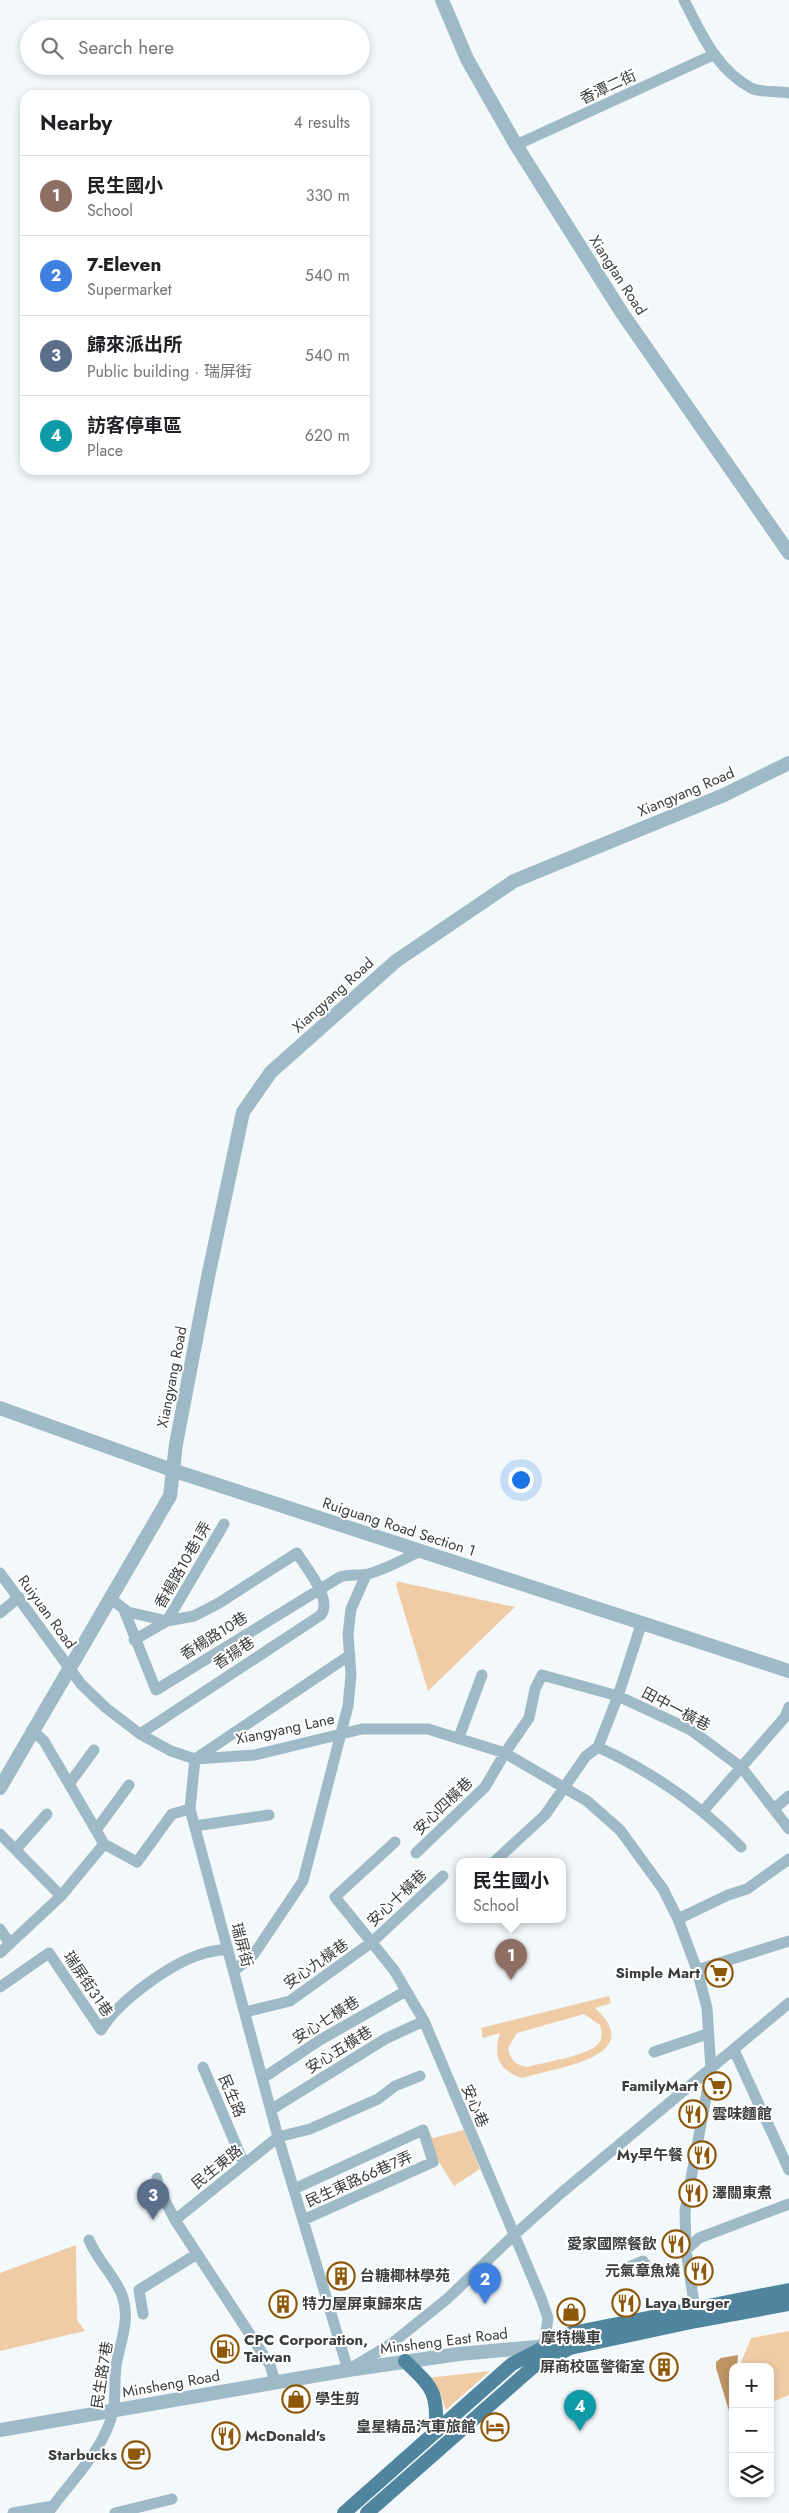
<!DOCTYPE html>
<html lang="en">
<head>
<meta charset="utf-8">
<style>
	:root { --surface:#fff; --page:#f2f2f2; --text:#202124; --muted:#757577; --line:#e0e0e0; --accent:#0b8043 }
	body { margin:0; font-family:Jost,"Noto Sans TC",sans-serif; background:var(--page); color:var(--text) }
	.controls { position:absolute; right:15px; bottom:15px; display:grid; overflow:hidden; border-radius:10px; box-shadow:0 2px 8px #0003 }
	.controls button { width:45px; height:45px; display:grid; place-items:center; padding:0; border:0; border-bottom:1px solid var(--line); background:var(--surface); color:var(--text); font:25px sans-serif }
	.you { position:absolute; left:520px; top:1479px; width:18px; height:18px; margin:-12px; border:4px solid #fff; border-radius:50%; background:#1a73e8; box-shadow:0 0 0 8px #1a73e833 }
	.badge { display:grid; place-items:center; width:32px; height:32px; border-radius:50%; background:var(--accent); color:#fff; font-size:16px; font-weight:700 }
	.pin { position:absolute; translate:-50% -41px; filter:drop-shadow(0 1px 2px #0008) }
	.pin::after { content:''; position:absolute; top:26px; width:18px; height:15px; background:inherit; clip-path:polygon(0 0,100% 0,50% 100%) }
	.popup { position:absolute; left:456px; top:1858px; width:110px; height:65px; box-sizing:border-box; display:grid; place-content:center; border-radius:10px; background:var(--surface); filter:drop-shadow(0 1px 4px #0005); font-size:16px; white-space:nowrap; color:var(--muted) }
	.popup b { font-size:19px; color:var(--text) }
	.popup::after { content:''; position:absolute; left:50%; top:100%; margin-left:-10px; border:10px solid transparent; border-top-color:var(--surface) }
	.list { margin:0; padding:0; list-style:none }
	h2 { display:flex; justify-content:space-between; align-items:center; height:65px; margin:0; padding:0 20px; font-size:21px }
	h2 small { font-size:16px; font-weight:400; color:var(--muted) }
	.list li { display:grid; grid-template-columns:32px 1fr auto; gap:15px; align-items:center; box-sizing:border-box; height:80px; padding:0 20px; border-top:1px solid var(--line) }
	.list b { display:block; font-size:19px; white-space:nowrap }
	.list p { margin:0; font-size:16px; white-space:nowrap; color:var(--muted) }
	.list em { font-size:16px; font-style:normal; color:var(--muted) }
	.icon { flex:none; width:28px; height:28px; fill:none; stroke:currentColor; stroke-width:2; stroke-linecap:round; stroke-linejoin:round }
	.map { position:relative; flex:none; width:789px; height:2513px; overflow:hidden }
	.search { position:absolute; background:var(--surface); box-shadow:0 2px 8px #0003; left:20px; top:20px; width:350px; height:55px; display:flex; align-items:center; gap:12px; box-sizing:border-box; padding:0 18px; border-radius:28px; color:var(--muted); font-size:19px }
	.panel { position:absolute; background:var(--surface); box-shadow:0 2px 8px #0003; left:20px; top:90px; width:350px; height:385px; border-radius:15px }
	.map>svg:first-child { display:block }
</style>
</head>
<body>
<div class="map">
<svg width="789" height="2513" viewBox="0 0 789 2513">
	<rect width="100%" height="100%" fill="#f3f8fb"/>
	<path fill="#f0cca6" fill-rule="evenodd" d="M 398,1581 L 400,1582 L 515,1607 L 428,1691 L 396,1585 Z
		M 609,1996 L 611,2003 L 595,2008 C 649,2057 556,2068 522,2078 C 498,2070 493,2056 500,2033 L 483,2038 L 481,2028 ZM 584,2014 L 600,2025 C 602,2032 603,2038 598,2044 C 590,2055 542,2063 527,2067 C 515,2065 510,2059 508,2048 L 517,2033 Z
		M 464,2130 L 480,2169 L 454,2186 L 437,2159 L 429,2134 L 433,2138 Z
		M 76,2245 L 77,2320 L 85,2331 L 0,2351 L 0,2273 Z
		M 789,2331 L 789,2395 L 770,2403 L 770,2367 L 740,2365 L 751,2338 Z
		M 490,2371 L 446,2410 L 441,2395 L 427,2378 Z"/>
	<path fill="#bf9566" d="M 738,2355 L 737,2367 L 733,2367 L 733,2424 L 716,2368 L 716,2362 L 721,2358 Z"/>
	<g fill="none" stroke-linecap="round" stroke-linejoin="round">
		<path stroke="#9ebac7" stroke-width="11" d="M 684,0 C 701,33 716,69 751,88 C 761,93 778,91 789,93
			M 516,145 L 713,55
			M 0,1573 L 81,1684 L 106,1708 L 140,1734 L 171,1751 L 195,1759 L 255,1755 L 362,1729 L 428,1729 L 505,1753 L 587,1801 L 620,1830 L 663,1889 L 678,1919 L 697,1970 L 707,2008 L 711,2070 L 685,2211 L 686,2250 L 696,2316
			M 110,1598 L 128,1612 L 167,1621
			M 124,1610 L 156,1690 L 340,1577 C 350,1574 360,1576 368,1574 C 386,1569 403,1560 420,1551
			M 0,1613 L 19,1597
			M 167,1621 L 224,1524
			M 134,1640 L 167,1621 L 194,1616 L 219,1603 L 297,1553 C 306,1568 333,1599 321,1615 L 140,1734
			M 350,1655 L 195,1759 L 190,1809 L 278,2137 L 348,2370 L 391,2344 L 447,2299 L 513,2236 L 560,2194 L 789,2003
			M 32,1730 L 44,1741 L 104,1844 L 137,1862 L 172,1814 L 190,1809
			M 459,1737 L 482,1675
			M 598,1747 C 652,1772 699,1804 741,1847
			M 69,1784 L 94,1750
			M 775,1808 L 789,1796
			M 704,1810 L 785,1717 L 789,1707
			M 195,1826 L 269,1815
			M 96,1830 L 129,1785
			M 0,1834 L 61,1896
			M 395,1842 L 335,1897 L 394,1970 L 424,2021 L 541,2298 L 548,2318 L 544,2346
			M 16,1849 L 47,1814
			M 416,1853 L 485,1787 L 505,1753 L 529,1718 L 535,1689 L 542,1675 L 618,1696 L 691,1730 L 742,1768 L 789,1829
			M 495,1861 L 545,1815 L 586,1756 L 598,1747 L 618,1696 L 642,1622
			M 678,1919 L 728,1895 L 747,1889 L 789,1859
			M 0,1929 L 10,1944
			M 0,1953 L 61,1896 L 104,1844
			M 697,1970 L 789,1941
			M 234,1971 L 254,1954 L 303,1881 L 348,1706 L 351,1675 L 348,1634 L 351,1609 L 366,1575
			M 0,1987 L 49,1953 L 101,2030 C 118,2001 172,1962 205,1953 C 212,1951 220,1950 228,1949
			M 245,2012 L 290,2001 L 372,1942 L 443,1876
			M 734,2050 L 789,2170
			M 654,2052 L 707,2034
			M 203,2067 L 244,2164
			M 263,2078 L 320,2040 L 406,1991
			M 272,2109 L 385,2039 L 424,2021
			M 157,2178 L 158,2187 L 175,2220 L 270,2365 L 275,2382
			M 294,2189 L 423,2130 L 433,2162 L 303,2220
			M 175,2220 L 278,2137 L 310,2129 L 378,2099 L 395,2086 L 420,2076
			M 686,2250 L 699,2238 L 789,2204
			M 626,2268 L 643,2261 L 647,2267
			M 143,2314 L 139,2290 L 197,2254
			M 13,2513 L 53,2506
			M 48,2513 C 71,2480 103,2452 113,2412 C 116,2397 114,2381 116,2366 C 120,2342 131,2320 122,2295 C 115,2276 97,2260 89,2240
			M 115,2513 L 172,2499"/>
		<path stroke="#9ebac7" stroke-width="14" d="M 442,0 L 467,59 L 516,145 L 622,313 L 789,553
			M 0,1408 L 172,1470 L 789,1671
			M 0,1788 L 170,1496 L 176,1444 L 208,1277 L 243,1112 L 271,1072 L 396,961 L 514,881 L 724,795 L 789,763
			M 0,2430 L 348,2370 L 459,2354 L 547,2346"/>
		<path stroke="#4f859e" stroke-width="14" d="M 405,2361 C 434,2389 437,2391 436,2432
			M 344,2513 L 512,2364 L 572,2333 L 789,2290
			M 367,2513 L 533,2367 L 570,2348 L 696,2321 L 789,2304"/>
	</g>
	<defs>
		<g id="supermarket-ring" transform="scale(1.4375)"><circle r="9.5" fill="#fff" stroke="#8d5809" stroke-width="1.5"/><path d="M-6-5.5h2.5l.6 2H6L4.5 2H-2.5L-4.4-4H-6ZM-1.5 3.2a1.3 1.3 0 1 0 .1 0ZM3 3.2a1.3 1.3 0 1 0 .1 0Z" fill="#8d5809"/></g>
		<g id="restaurant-ring" transform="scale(1.4375)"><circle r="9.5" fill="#fff" stroke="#8d5809" stroke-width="1.5"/><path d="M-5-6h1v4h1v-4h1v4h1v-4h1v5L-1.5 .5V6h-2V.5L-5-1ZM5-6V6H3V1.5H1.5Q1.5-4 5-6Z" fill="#8d5809"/></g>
		<g id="building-ring" transform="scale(1.4375)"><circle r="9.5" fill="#fff" stroke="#8d5809" stroke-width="1.5"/><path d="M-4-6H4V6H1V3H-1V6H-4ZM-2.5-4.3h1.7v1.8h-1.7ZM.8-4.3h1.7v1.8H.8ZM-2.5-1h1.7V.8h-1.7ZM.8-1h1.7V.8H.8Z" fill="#8d5809"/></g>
		<g id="shop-ring" transform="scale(1.4375)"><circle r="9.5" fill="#fff" stroke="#8d5809" stroke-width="1.5"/><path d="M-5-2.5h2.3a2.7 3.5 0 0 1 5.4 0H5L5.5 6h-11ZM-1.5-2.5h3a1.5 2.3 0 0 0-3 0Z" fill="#8d5809"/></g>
		<g id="fuel-ring" transform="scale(1.4375)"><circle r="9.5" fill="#fff" stroke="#8d5809" stroke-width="1.5"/><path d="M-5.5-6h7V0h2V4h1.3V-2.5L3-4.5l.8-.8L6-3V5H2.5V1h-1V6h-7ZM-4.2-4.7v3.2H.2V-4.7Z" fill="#8d5809"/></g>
		<g id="hotel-ring" transform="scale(1.4375)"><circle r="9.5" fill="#fff" stroke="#8d5809" stroke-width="1.5"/><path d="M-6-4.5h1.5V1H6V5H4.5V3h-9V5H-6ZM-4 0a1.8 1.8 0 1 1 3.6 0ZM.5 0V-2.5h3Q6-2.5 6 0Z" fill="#8d5809"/></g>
		<g id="cafe-ring" transform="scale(1.4375)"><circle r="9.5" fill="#fff" stroke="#8d5809" stroke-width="1.5"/><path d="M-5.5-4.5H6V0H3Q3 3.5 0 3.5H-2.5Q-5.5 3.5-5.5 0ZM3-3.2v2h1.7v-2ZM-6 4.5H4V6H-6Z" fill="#8d5809"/></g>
	</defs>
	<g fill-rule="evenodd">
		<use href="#supermarket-ring" x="719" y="1973"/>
		<use href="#supermarket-ring" x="717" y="2086"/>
		<use href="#restaurant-ring" x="693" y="2114"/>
		<use href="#restaurant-ring" x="702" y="2155"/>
		<use href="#restaurant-ring" x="693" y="2193"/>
		<use href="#restaurant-ring" x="676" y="2244"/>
		<use href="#restaurant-ring" x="699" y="2271"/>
		<use href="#building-ring" x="341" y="2276"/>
		<use href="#restaurant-ring" x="626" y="2303"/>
		<use href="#building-ring" x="283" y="2304"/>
		<use href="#shop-ring" x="571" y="2312"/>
		<use href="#fuel-ring" x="225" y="2349"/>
		<use href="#building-ring" x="664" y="2367"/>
		<use href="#shop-ring" x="296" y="2399"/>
		<use href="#hotel-ring" x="495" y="2427"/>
		<use href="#restaurant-ring" x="226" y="2436"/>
		<use href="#cafe-ring" x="136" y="2455"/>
	</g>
	<g text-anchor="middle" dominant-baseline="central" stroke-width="4" stroke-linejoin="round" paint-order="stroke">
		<g font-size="15" fill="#3b3d3e" stroke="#fff">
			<text transform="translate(608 87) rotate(-25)">香潭二街</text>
			<text transform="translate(618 275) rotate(57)">Xiangtan Road</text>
			<text transform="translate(686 792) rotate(-23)">Xiangyang Road</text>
			<text transform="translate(333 995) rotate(-42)">Xiangyang Road</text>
			<text transform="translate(172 1377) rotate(-79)">Xiangyang Road</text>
			<text transform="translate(399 1527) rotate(18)">Ruiguang Road Section 1</text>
			<text transform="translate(183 1565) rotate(-60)">香楊路10巷1弄</text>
			<text transform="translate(47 1612) rotate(54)">Ruiyuan Road</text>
			<text transform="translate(214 1636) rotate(-32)">香楊路10巷</text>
			<text transform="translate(234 1653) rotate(-33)">香揚巷</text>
			<text transform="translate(676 1709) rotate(28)">田中一橫巷</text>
			<text transform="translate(285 1729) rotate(-12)">Xiangyang Lane</text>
			<text transform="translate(443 1806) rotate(-44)">安心四橫巷</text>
			<text transform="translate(397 1898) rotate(-43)">安心十橫巷</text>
			<text transform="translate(242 1945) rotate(75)">瑞屏街</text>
			<text transform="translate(316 1964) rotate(-35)">安心九橫巷</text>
			<text transform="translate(88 1984) rotate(56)">瑞屏街31巷</text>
			<text transform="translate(326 2020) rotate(-32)">安心七橫巷</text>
			<text transform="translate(339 2050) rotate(-32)">安心五橫巷</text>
			<text transform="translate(232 2096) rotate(67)">民生路</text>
			<text transform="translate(475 2106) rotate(67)">安心巷</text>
			<text transform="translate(217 2167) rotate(-39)">民生東路</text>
			<text transform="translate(359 2179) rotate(-24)">民生東路66巷7弄</text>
			<text transform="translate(444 2341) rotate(-7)">Minsheng East Road</text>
			<text transform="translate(102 2375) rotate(-81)">民生路7巷</text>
			<text transform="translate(171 2384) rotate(-10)">Minsheng Road</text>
		</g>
		<g font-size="15" font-weight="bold" fill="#3b3d3e" stroke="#fff" text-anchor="end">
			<text x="700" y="1973">Simple Mart</text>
			<text x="698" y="2086">FamilyMart</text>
			<text x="712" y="2114" text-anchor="start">雲味麵館</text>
			<text x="683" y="2155">My早午餐</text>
			<text x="712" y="2193" text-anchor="start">澤關東煮</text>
			<text x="657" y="2244">愛家國際餐飲</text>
			<text x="680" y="2271">元氣章魚燒</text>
			<text x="360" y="2276" text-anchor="start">台糖椰林學苑</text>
			<text x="645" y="2303" text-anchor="start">Laya Burger</text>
			<text x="302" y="2304" text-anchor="start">特力屋屏東歸來店</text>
			<text x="571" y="2338" text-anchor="middle">摩特機車</text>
			<text x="244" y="2340" text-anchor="start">CPC Corporation,<tspan x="244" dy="17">Taiwan</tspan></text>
			<text x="645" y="2367">屏商校區警衛室</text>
			<text x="315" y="2399" text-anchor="start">學生剪</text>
			<text x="476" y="2427">皇星精品汽車旅館</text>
			<text x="245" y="2436" text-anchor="start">McDonald's</text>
			<text x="117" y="2455">Starbucks</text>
		</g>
	</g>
</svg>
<div class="controls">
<button>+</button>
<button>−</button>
<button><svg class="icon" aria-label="layers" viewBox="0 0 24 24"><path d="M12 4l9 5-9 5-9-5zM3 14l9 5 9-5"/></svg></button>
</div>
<div class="you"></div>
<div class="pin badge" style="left:511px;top:1980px;background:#8d6e63">1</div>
<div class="popup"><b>民生國小</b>School</div>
<div class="pin badge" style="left:485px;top:2304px;background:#3f7fe0">2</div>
<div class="pin badge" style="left:153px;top:2220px;background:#5c6f8a">3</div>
<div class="pin badge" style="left:580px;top:2431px;background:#0f9aa8">4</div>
<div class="search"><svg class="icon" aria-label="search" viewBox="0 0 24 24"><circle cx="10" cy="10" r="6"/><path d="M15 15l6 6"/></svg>Search here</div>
<section class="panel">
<h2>Nearby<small>4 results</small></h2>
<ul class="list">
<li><span class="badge" style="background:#8d6e63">1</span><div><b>民生國小</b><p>School</p></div><em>330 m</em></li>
<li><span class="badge" style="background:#3f7fe0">2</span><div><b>7-Eleven</b><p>Supermarket</p></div><em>540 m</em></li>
<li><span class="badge" style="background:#5c6f8a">3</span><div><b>歸來派出所</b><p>Public building · 瑞屏街</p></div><em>540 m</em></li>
<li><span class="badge" style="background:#0f9aa8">4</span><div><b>訪客停車區</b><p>Place</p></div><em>620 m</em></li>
</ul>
</section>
</div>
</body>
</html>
